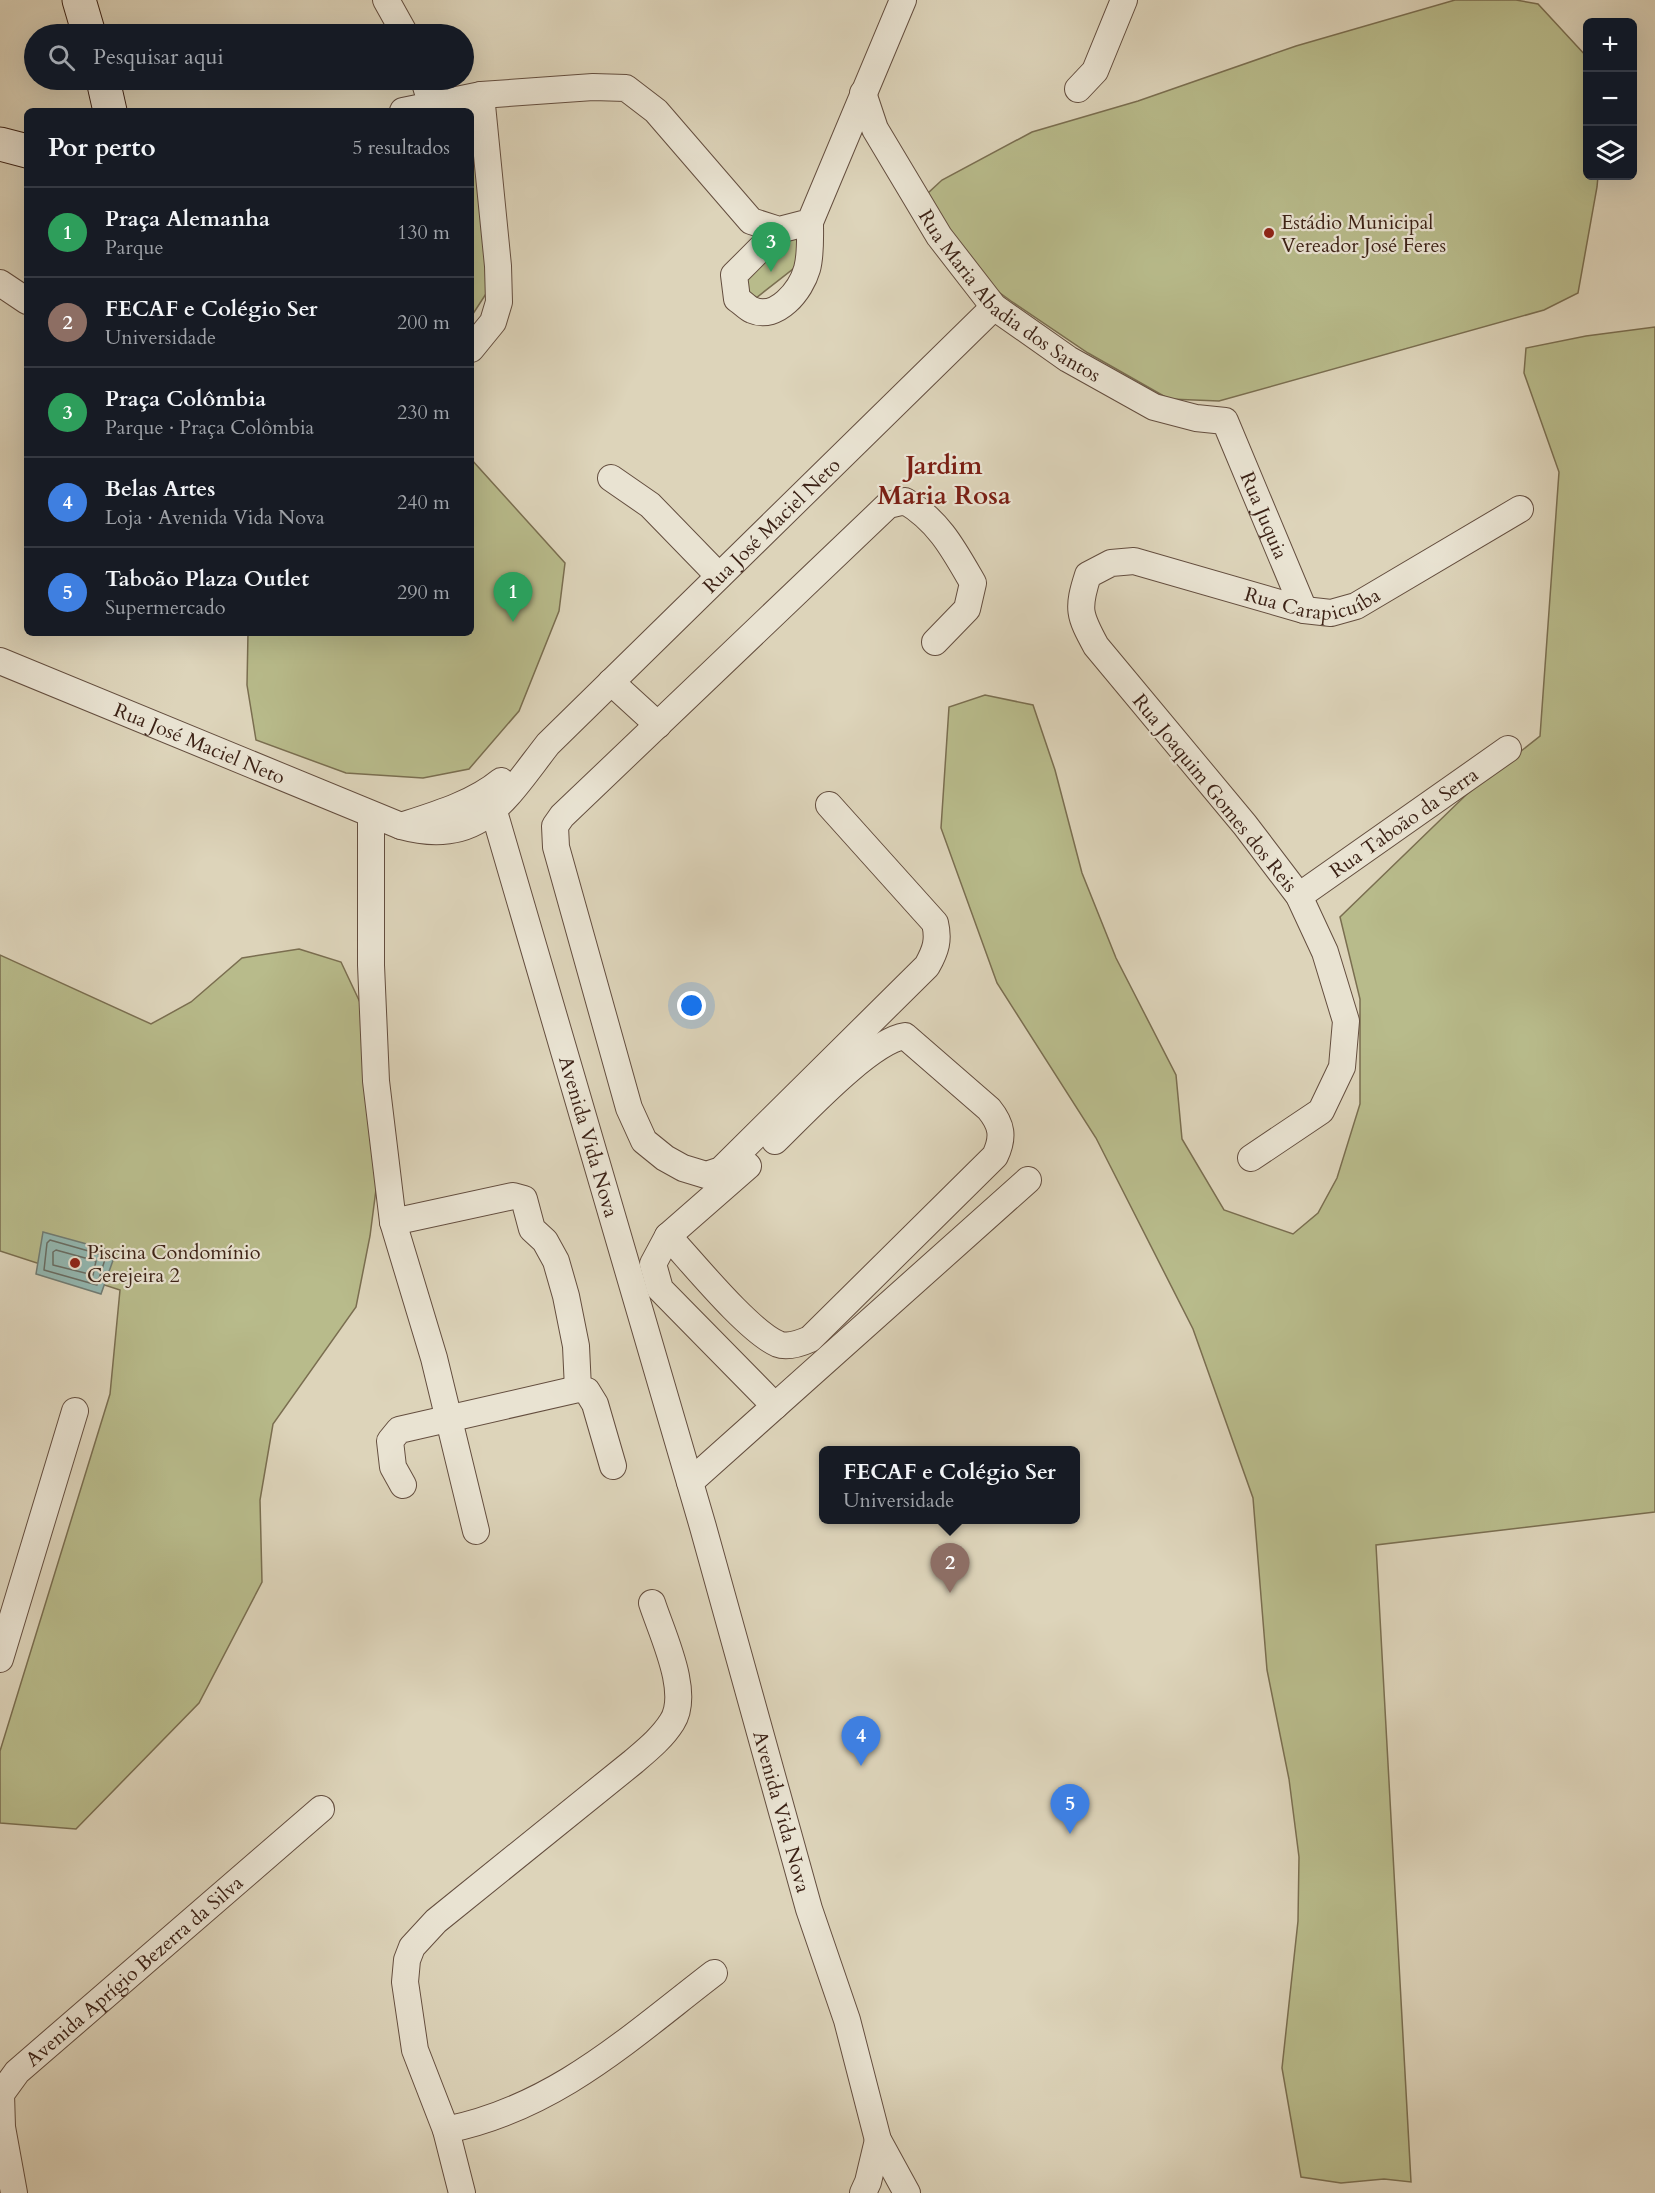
<!DOCTYPE html>
<html lang="pt">
<head>
<meta charset="utf-8">
<style>
	:root { --surface:#171b24; --page:#242831; --text:#f1f3f6; --muted:#9ea1a6; --line:#363941; --accent:#0b8043 }
	body { margin:0; font-family:Cardo,serif; background:var(--page); color:var(--text) }
	.controls { position:absolute; right:18px; top:18px; display:grid; overflow:hidden; border-radius:9px; box-shadow:0 6px 24px #0002 }
	.controls button { width:54px; height:54px; display:grid; place-items:center; padding:0; border:0; border-bottom:2px solid var(--line); background:var(--surface); color:var(--text); font:30px sans-serif }
	.you { position:absolute; left:692px; top:1006px; width:21px; height:21px; margin:-15px; border:4px solid #fff; border-radius:50%; background:#1a73e8; box-shadow:0 0 0 9px #1a73e833 }
	.badge { display:grid; place-items:center; width:39px; height:39px; border-radius:50%; background:var(--accent); color:#fff; font-size:20px; font-weight:700 }
	.pin { position:absolute; translate:-50% -50px; filter:drop-shadow(0 2px 3px #0008) }
	.pin::after { content:''; position:absolute; top:32px; width:21px; height:18px; background:inherit; clip-path:polygon(0 0,100% 0,50% 100%) }
	.popup { position:absolute; left:819px; top:1446px; width:261px; height:78px; box-sizing:border-box; display:grid; place-content:center; border-radius:9px; background:var(--surface); filter:drop-shadow(0 2px 4px #0005); font-size:20px; white-space:nowrap; color:var(--muted) }
	.popup b { font-size:22px; color:var(--text) }
	.popup::after { content:''; position:absolute; left:50%; top:100%; margin-left:-12px; border:12px solid transparent; border-top-color:var(--surface) }
	.list { margin:0; padding:0; list-style:none }
	h2 { display:flex; justify-content:space-between; align-items:center; height:78px; margin:0; padding:0 24px; font-size:26px }
	h2 small { font-size:20px; font-weight:400; color:var(--muted) }
	.list li { display:grid; grid-template-columns:39px 1fr auto; gap:18px; align-items:center; box-sizing:border-box; height:90px; padding:0 24px; border-top:2px solid var(--line) }
	.list b { display:block; font-size:22px; white-space:nowrap }
	.list p { margin:0; font-size:20px; white-space:nowrap; color:var(--muted) }
	.list em { font-size:20px; font-style:normal; color:var(--muted) }
	.icon { flex:none; width:33px; height:33px; fill:none; stroke:currentColor; stroke-width:2; stroke-linecap:round; stroke-linejoin:round }
	.map { position:relative; flex:none; width:1655px; height:2193px; overflow:hidden }
	.search { position:absolute; background:var(--surface); box-shadow:0 6px 24px #0002; left:24px; top:24px; width:450px; height:66px; display:flex; align-items:center; gap:15px; box-sizing:border-box; padding:0 21px; border-radius:33px; color:var(--muted); font-size:22px }
	.panel { position:absolute; background:var(--surface); box-shadow:0 6px 24px #0002; left:24px; top:108px; width:450px; height:528px; border-radius:9px }
	.map>svg:first-child { display:block }
</style>
</head>
<body>
<div class="map">
<svg width="1655" height="2193" viewBox="0 0 1655 2193">
	<rect width="100%" height="100%" fill="#ddd4ba"/>
	<filter id="stains"><feTurbulence type="fractalNoise" baseFrequency=".00333" numOctaves="4"/><feColorMatrix values="0 0 0 0 .2 0 0 0 0 .09 0 0 0 0 .02 0 0 0 .5 -.17"/></filter>
	<radialGradient id="worn" r=".72"><stop offset=".6" stop-color="#630" stop-opacity="0"/><stop offset="1" stop-color="#630" stop-opacity=".3"/></radialGradient>
	<path fill="#b8bb8b" stroke="#7a6e50" stroke-width="1.5" d="M 1455,0 L 1516,0 L 1538,4 L 1587,57 L 1588,176 L 1598,176 L 1597,187 L 1578,293 L 1544,310 L 1219,401 L 1169,399 L 1088,353 L 1011,301 L 971,272 L 927,194 L 942,180 L 1032,132 L 1138,101 L 1296,46 Z
		M 471,107 L 493,283 L 471,317 L 471,111 L 455,111 Z
		M 794,235 L 807,258 L 756,298 L 738,285 Z
		M 1655,327 L 1655,1512 L 1376,1545 L 1411,2182 L 1384,2179 L 1341,2183 L 1301,2177 L 1282,2068 L 1298,1921 L 1299,1857 L 1289,1779 L 1267,1670 L 1253,1498 L 1193,1329 L 1096,1138 L 997,983 L 941,828 L 949,707 L 985,695 L 1033,705 L 1055,770 L 1082,873 L 1116,958 L 1176,1075 L 1182,1139 L 1224,1210 L 1293,1234 L 1318,1213 L 1337,1178 L 1360,1104 L 1360,999 L 1340,917 L 1466,795 L 1540,736 L 1559,472 L 1524,373 L 1526,348 L 1586,336 Z
		M 471,459 L 565,563 L 559,611 L 519,711 L 469,769 L 423,778 L 346,773 L 256,740 L 247,685 L 248,633 L 471,633 Z
		M 299,949 L 341,962 L 365,1013 L 382,1143 L 370,1236 L 356,1307 L 273,1424 L 260,1500 L 262,1582 L 199,1703 L 76,1829 L 0,1823 L 0,1751 L 110,1394 L 120,1290 L 0,1251 L 0,955 L 151,1024 L 191,1002 L 242,958 Z"/>
	<path fill="#93b8b2" stroke="#707c74" stroke-width="1.5" d="M 43,1232 L 116,1252 L 101,1294 L 36,1274 Z"/>
	<g fill="none" stroke-linecap="round" stroke-linejoin="round">
		<path stroke="#686d64" stroke-width="1.5" d="M 50,1240 L 106,1256 L 97,1285 L 44,1270 L 47,1243 Z
			M 56,1250 L 96,1261 L 93,1275 L 53,1265 L 53,1252 Z"/>
		<g stroke="#644e3f" stroke-width="28">
			<g id="street">
				<path d="M 386,0 L 405,34"/>
				<path d="M 424,80 L 432,106"/>
				<path d="M 1078,89 L 1095,71 L 1124,0"/>
				<path id="s1" d="M 863,93 L 875,129 L 939,236 L 994,307 L 1068,359 L 1154,407 L 1196,418 L 1225,421 L 1304,610"/>
				<path d="M 403,111 L 481,95 L 593,87 L 626,88 L 656,111 L 751,221 L 779,230 L 810,222 L 903,0"/>
				<path d="M 779,230 L 734,275 L 737,299 C 742,302 747,308 752,310 C 777,321 801,290 807,269 C 811,255 810,238 810,222"/>
				<path d="M 0,283 L 27,301"/>
				<path d="M 471,349 L 493,322 L 499,302 L 498,266 L 481,95"/>
				<path d="M 611,478 L 650,505 L 719,576"/>
				<path id="s2" d="M 0,661 L 401,826 C 480,848 505,799 548,744 L 994,307"/>
				<path d="M 611,682 L 658,725"/>
				<path id="s3" d="M 488,791 L 703,1527 L 809,1909 L 847,2020 L 878,2140 L 907,2193"/>
				<path d="M 829,805 L 935,923 C 939,940 936,950 927,966 L 721,1170 L 706,1175 L 683,1168 L 665,1158 L 644,1141 L 629,1108 L 556,847 L 555,826 L 562,816 L 888,505 L 905,501 C 939,521 954,550 973,583 L 967,609 L 935,642"/>
				<path d="M 371,815 L 371,965 L 376,1081 L 393,1222 L 434,1358 L 476,1531"/>
				<path d="M 401,826 C 435,815 473,804 501,781"/>
				<path id="s4" d="M 1299,896 L 1508,749"/>
				<path id="s5" d="M 1251,1158 L 1321,1111 L 1342,1067 L 1346,1021 L 1325,952 L 1299,896 L 1245,825 L 1096,646 C 1079,615 1077,609 1088,575 L 1111,563 L 1134,561 L 1304,610 L 1331,613 L 1356,606 L 1520,509"/>
				<path d="M 748,1166 L 668,1236 L 653,1264 L 660,1289 L 775,1406"/>
				<path d="M 393,1222 L 513,1196 L 524,1199 L 532,1229 L 545,1241 L 556,1261 L 566,1296 L 576,1346 L 578,1389"/>
				<path d="M 668,1236 C 693,1263 748,1331 778,1344 C 788,1348 801,1343 810,1339 L 995,1156 C 1004,1137 1002,1125 989,1109 L 905,1036 C 870,1041 803,1114 775,1141"/>
				<path d="M 690,1482 L 1028,1180"/>
				<path d="M 403,1485 L 393,1467 L 390,1441 L 399,1430 L 578,1389 L 587,1391 L 595,1404 L 613,1466"/>
				<path d="M 0,1659 L 75,1411"/>
				<path d="M 446,2130 C 555,2108 628,2039 714,1973"/>
				<path id="s6" d="M 14,2193 L 2,2127 L 1,2094 L 17,2072 L 321,1809"/>
				<path d="M 462,2193 L 446,2130 L 415,2050 L 405,1982 L 407,1960 L 412,1947 L 436,1921 L 633,1762 C 647,1750 662,1738 672,1722 C 691,1693 662,1634 652,1603"/>
				<path d="M 863,2193 L 868,2182 L 878,2140"/>
			</g>
		</g>
		<g stroke="#3c2216" stroke-width="35">
			<path id="secondary" d="M 79,0 L 89,34
				M 103,80 L 110,111
				M 0,144 L 27,151"/>
		</g>
		<use href="#street" stroke="#e9e3d2" stroke-width="26"/>
		<use href="#secondary" stroke="#e9e3d2" stroke-width="33"/>
	</g>
	<g fill="#8f2418" stroke="#e9e3d2" stroke-width="2">
		<circle cx="1269" cy="233" r="6"/>
		<circle cx="75" cy="1263" r="6"/>
	</g>
	<g text-anchor="middle" dominant-baseline="central" stroke-width="4.5" stroke-linejoin="round" paint-order="stroke">
		<g font-size="20" fill="#3c2216" stroke="#e9e3d2" text-anchor="start">
			<text x="1281" y="222">Estádio Municipal<tspan x="1281" dy="23">Vereador José Feres</tspan></text>
			<text x="87" y="1252">Piscina Condomínio<tspan x="87" dy="23">Cerejeira 2</tspan></text>
		</g>
		<g font-size="20" fill="#3c2216" stroke="#e9e3d2">
			<text stroke="none"><textPath href="#s1" startOffset="256">Rua Maria Abadia dos Santos</textPath></text>
			<text stroke="none"><textPath href="#s1" startOffset="616">Rua Juquia</textPath></text>
			<text stroke="none"><textPath href="#s2" startOffset="930">Rua José Maciel Neto</textPath></text>
			<text stroke="none"><textPath href="#s5" startOffset="945">Rua Carapicuíba</textPath></text>
			<text stroke="none"><textPath href="#s2" startOffset="216">Rua José Maciel Neto</textPath></text>
			<text transform="translate(1215 793) rotate(51)">Rua Joaquim Gomes dos Reis</text>
			<text stroke="none"><textPath href="#s4" startOffset="128">Rua Taboão da Serra</textPath></text>
			<text stroke="none"><textPath href="#s3" startOffset="360">Avenida Vida Nova</textPath></text>
			<text stroke="none"><textPath href="#s3" startOffset="1062">Avenida Vida Nova</textPath></text>
			<text stroke="none"><textPath href="#s6" startOffset="282">Avenida Aprígio Bezerra da Silva</textPath></text>
		</g>
		<g font-size="26" font-weight="bold" fill="#7a1f14" stroke="#e9e3d2">
			<text x="944" y="465">Jardim<tspan x="944" dy="30">Maria Rosa</tspan></text>
		</g>
	</g>
	<rect width="100%" height="100%" filter="url(#stains)"/>
	<rect width="100%" height="100%" fill="url(#worn)"/>
</svg>
<div class="controls">
<button>+</button>
<button>−</button>
<button><svg class="icon" aria-label="layers" viewBox="0 0 24 24"><path d="M12 4l9 5-9 5-9-5zM3 14l9 5 9-5"/></svg></button>
</div>
<div class="you"></div>
<div class="pin badge" style="left:513px;top:622px;background:#2e9e5b">1</div>
<div class="pin badge" style="left:950px;top:1593px;background:#8d6e63">2</div>
<div class="popup"><b>FECAF e Colégio Ser</b>Universidade</div>
<div class="pin badge" style="left:771px;top:272px;background:#2e9e5b">3</div>
<div class="pin badge" style="left:861px;top:1766px;background:#3f7fe0">4</div>
<div class="pin badge" style="left:1070px;top:1834px;background:#3f7fe0">5</div>
<div class="search"><svg class="icon" aria-label="search" viewBox="0 0 24 24"><circle cx="10" cy="10" r="6"/><path d="M15 15l6 6"/></svg>Pesquisar aqui</div>
<section class="panel">
<h2>Por perto<small>5 resultados</small></h2>
<ul class="list">
<li><span class="badge" style="background:#2e9e5b">1</span><div><b>Praça Alemanha</b><p>Parque</p></div><em>130 m</em></li>
<li><span class="badge" style="background:#8d6e63">2</span><div><b>FECAF e Colégio Ser</b><p>Universidade</p></div><em>200 m</em></li>
<li><span class="badge" style="background:#2e9e5b">3</span><div><b>Praça Colômbia</b><p>Parque · Praça Colômbia</p></div><em>230 m</em></li>
<li><span class="badge" style="background:#3f7fe0">4</span><div><b>Belas Artes</b><p>Loja · Avenida Vida Nova</p></div><em>240 m</em></li>
<li><span class="badge" style="background:#3f7fe0">5</span><div><b>Taboão Plaza Outlet</b><p>Supermercado</p></div><em>290 m</em></li>
</ul>
</section>
</div>
</body>
</html>
